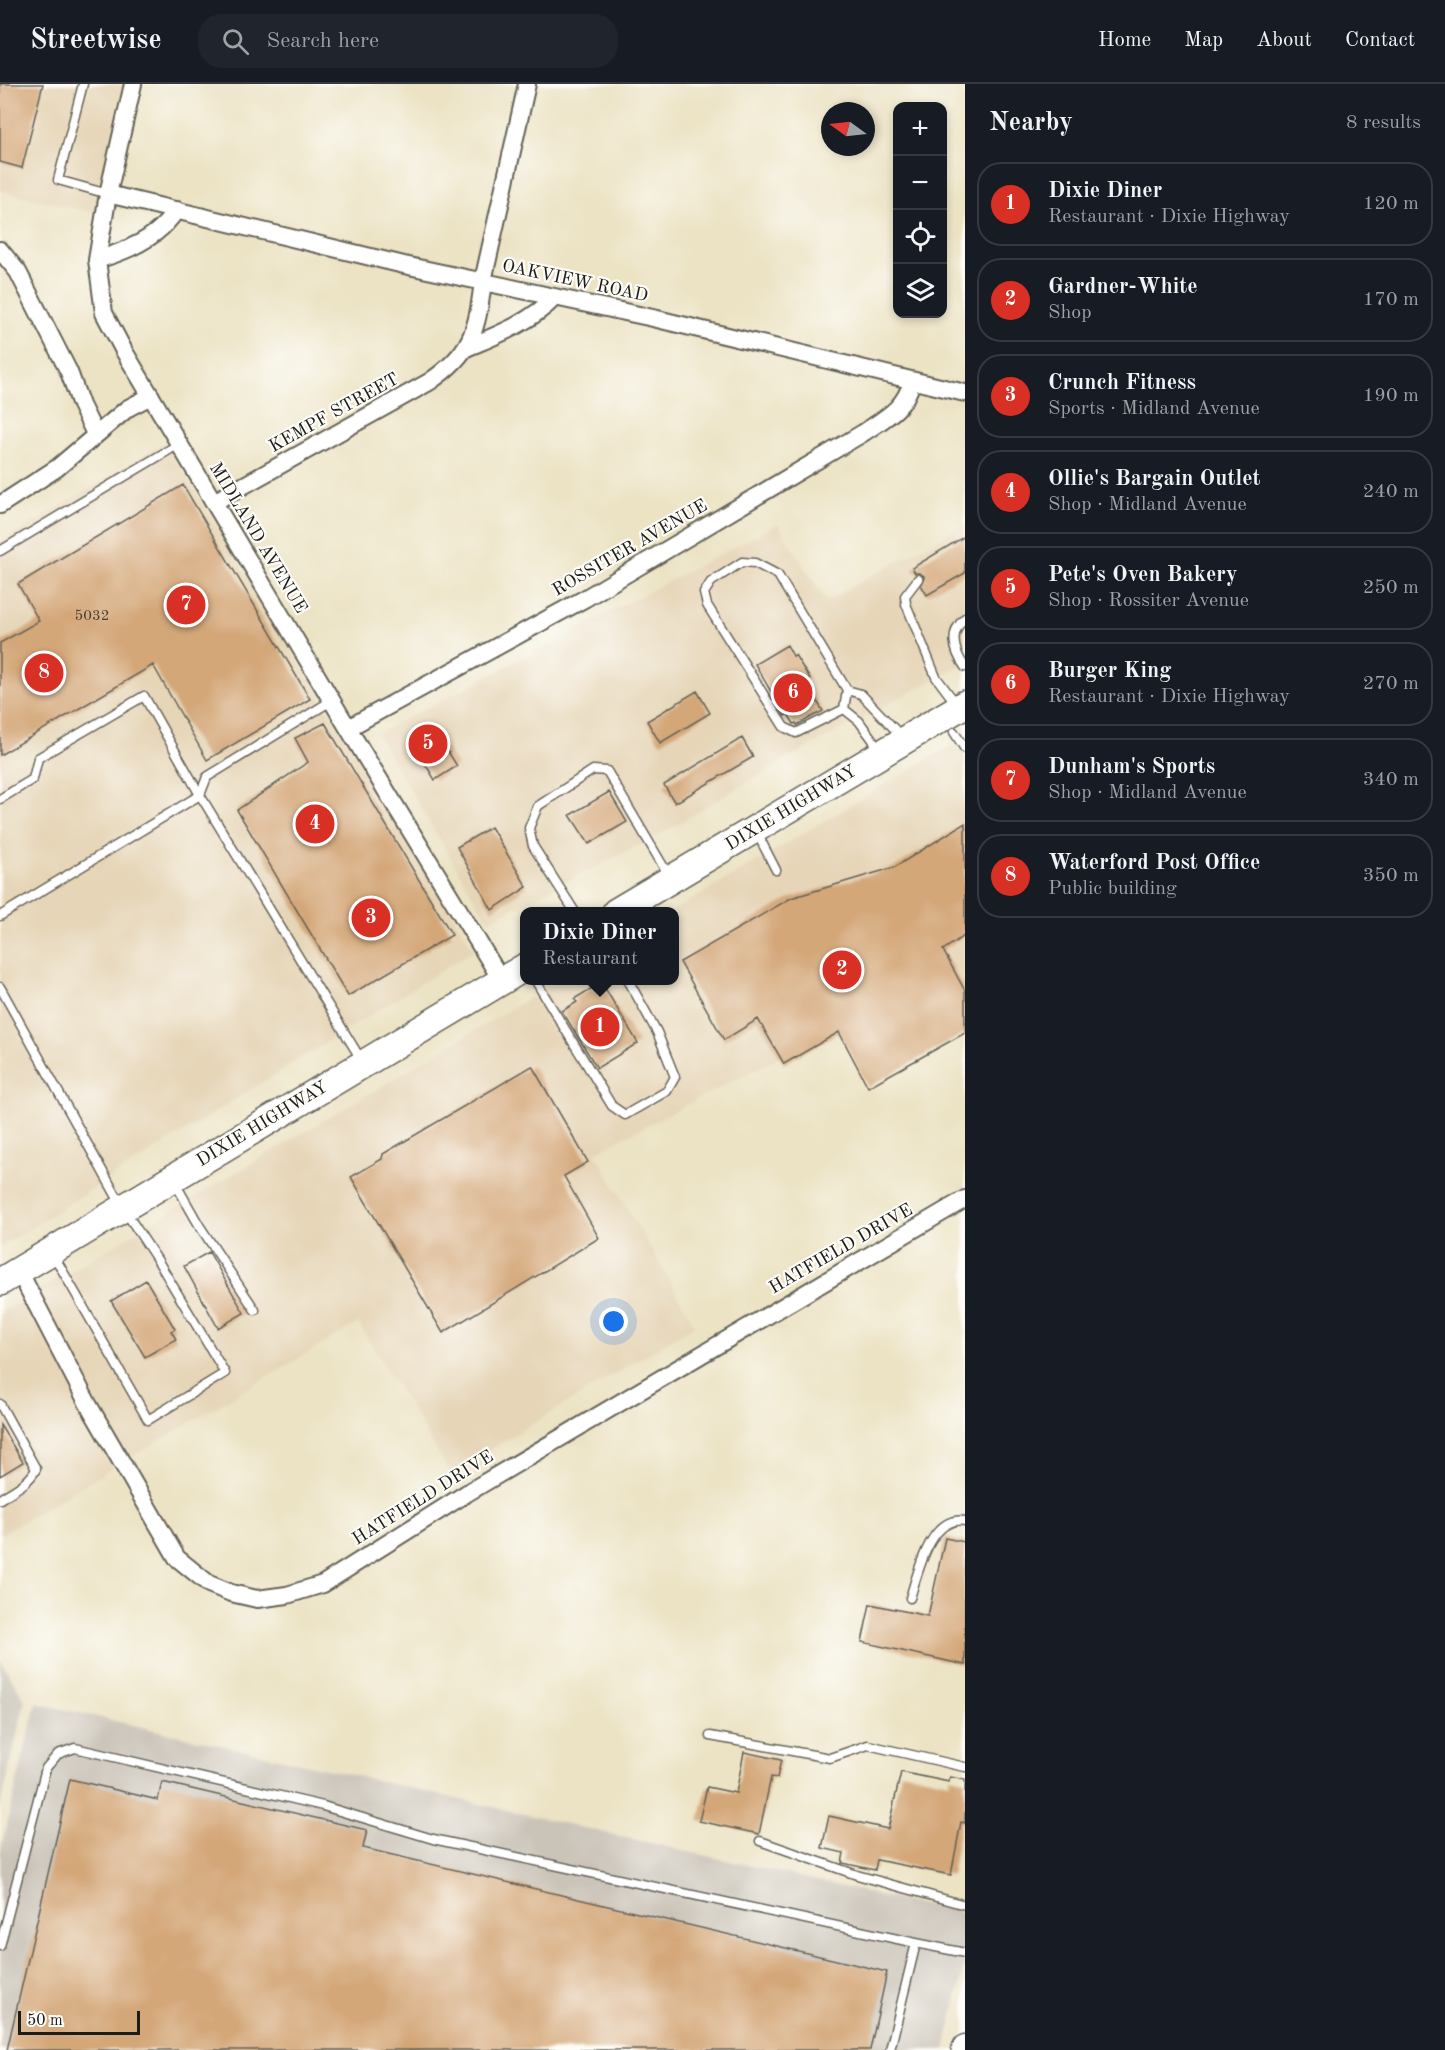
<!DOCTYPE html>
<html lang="en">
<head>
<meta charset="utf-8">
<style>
	:root { --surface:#171b24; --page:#20242c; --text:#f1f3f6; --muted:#9ea1a6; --line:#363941; --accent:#d93025 }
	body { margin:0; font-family:"Old Standard TT",serif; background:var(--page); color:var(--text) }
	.controls { position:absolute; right:18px; top:18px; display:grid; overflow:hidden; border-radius:12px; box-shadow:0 3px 9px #0003 }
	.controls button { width:54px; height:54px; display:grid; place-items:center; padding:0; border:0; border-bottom:2px solid var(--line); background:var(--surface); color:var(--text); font:30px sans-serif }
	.compass { position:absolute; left:821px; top:18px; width:54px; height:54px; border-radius:50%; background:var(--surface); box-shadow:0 3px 9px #0003; rotate:285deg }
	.scale { position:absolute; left:18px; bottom:15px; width:122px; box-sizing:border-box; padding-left:6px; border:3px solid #1c1c1c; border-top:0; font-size:16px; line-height:21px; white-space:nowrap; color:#1c1c1c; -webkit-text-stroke:4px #fdfcf7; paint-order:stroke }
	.you { position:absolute; left:614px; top:1238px; width:21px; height:21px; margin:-15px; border:4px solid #fff; border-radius:50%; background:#1a73e8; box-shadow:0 0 0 9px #1a73e833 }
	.badge { display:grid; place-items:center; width:39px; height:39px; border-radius:50%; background:var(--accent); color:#fff; font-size:20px; font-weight:700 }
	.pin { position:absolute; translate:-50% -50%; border:3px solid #fff; box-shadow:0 2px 6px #0006 }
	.popup { position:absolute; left:520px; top:823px; width:159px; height:78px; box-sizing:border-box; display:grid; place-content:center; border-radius:12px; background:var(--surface); filter:drop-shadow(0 2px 4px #0005); font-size:20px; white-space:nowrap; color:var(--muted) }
	.popup b { font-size:22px; color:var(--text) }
	.popup::after { content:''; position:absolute; left:50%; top:100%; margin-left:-12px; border:12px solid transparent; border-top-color:var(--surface) }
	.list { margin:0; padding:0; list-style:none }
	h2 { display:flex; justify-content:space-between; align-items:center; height:78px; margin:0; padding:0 24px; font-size:26px }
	h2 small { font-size:20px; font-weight:400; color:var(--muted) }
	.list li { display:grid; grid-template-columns:39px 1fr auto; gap:18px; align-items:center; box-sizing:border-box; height:84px; margin:0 12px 12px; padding:0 12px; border:2px solid var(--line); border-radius:24px }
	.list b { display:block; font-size:22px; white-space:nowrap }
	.list p { margin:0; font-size:20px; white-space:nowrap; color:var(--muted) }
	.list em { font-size:20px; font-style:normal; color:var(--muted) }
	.icon { flex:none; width:33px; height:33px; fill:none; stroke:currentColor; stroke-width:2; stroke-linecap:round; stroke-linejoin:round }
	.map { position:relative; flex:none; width:965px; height:1966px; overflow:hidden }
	header { display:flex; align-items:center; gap:36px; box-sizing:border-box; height:84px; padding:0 30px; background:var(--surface); border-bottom:2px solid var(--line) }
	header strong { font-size:28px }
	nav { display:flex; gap:33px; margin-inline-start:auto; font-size:21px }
	.search { width:420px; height:54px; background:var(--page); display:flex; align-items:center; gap:15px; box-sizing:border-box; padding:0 21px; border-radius:24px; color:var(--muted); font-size:22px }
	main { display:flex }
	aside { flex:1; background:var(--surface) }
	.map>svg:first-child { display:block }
</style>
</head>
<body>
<header>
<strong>Streetwise</strong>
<div class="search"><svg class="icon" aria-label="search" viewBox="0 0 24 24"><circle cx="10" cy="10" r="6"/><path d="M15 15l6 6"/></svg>Search here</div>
<nav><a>Home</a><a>Map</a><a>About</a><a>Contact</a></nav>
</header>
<main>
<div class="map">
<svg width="965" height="1966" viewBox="0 0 965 1966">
	<rect width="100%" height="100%" fill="#fdfcf7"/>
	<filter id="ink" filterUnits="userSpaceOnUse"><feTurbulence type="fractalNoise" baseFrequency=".0167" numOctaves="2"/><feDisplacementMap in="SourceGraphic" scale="12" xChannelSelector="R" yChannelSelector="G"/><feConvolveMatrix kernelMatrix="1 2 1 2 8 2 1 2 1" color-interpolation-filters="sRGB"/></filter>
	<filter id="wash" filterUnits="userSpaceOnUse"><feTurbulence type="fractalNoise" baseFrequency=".008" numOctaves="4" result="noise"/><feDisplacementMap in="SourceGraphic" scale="24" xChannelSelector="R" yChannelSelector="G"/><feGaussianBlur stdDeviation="1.35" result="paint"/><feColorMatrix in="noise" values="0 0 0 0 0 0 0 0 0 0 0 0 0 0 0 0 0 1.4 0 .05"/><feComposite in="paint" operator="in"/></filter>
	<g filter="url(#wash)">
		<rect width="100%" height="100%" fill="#ece3c4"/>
		<path fill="#e6d5b7" d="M 0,0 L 129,0 L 99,130 L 0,107 Z
			M 165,358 L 474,866 L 0,1163 L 0,459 Z
			M 778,440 L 826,517 L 965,440 L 965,579 L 786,675 L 663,749 L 488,837 L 377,650 Z
			M 965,653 L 965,944 L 842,941 L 595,1068 L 695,1241 L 451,1390 L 358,1239 L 0,1451 L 0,1229 L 558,897 L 675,896 L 675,828 L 673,827 Z"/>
		<path fill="#cac3b8" d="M 0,1575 L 25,1616 L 0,1726 Z
			M 36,1619 L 905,1817 L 965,1828 L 965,1879 L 945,1966 L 0,1966 L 0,1769 Z"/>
		<g id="blocks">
			<path fill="#d4a779" d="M 0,0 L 43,0 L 22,84 L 0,78 Z
				M 183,401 L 310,615 L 207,676 L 153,581 L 0,671 L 0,559 L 39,537 L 18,500 Z
				M 965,452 L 965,489 L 927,511 L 921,501 L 924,496 L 924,492 L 919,489 L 915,489 L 912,484 Z
				M 787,561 L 793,572 L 795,571 L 810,595 L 805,597 L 823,627 L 797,641 L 796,639 L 794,640 L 788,630 L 785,632 L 755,580 Z
				M 697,607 L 710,629 L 660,659 L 647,637 Z
				M 325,639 L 452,851 L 348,912 L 237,726 L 308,678 L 295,654 Z
				M 434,645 L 457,682 L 435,696 L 412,658 Z
				M 742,654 L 753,673 L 675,719 L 664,701 Z
				M 609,708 L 627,738 L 589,760 L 570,731 Z
				M 965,739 L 965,851 L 943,866 L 965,907 L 965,949 L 868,1003 L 839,948 L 784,980 L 758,935 L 724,956 L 680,878 L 791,814 L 895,783 Z
				M 491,743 L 527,803 L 492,826 L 457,763 Z
				M 603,901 L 638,959 L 597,984 L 562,927 L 577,918 L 574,915 L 594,903 L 595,906 Z
				M 532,982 L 588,1078 L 564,1092 L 599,1154 L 443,1249 L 351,1093 L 382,1075 L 383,1070 Z
				M 209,1168 L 244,1229 L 218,1244 L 184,1182 Z
				M 146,1196 L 175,1245 L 171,1247 L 176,1255 L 145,1273 L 111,1217 Z
				M 0,1341 L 23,1378 L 0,1392 Z
				M 945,1454 L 965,1458 L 965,1581 L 862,1558 L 870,1520 L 928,1532 Z
				M 744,1668 L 781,1676 L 777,1694 L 771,1693 L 759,1750 L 699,1737 L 707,1703 L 736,1709 Z
				M 901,1688 L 949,1698 L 950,1693 L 965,1696 L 965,1739 L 961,1738 L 951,1791 L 877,1776 L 875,1786 L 843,1779 L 842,1779 L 844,1769 L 822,1764 L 829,1732 L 888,1745 Z
				M 70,1695 L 158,1716 L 162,1698 L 367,1746 L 363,1764 L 887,1888 L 870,1966 L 7,1966 Z"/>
		</g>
	</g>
	<g filter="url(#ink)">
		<use href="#blocks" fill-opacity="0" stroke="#656257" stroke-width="1.5"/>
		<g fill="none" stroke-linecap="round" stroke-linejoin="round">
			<g stroke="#656257" stroke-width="11">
				<path id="lane" d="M 83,0 L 58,96 L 108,110
					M 0,467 L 179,360
					M 742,478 L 755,479 L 778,491 L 847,606 L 844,625 L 796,649 L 784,643 L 707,521 L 704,509 L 711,498 Z
					M 918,495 L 905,512 L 906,520 L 936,593 L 957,621
					M 965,534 C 949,548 953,566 965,583
					M 847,606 L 861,610 L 903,654
					M 844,625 L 859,637 L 881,667
					M 954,648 L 965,665
					M 0,715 L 33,695 L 38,674 L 144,612 L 200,711 L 362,977
					M 757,749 L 776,786
					M 575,828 L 533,762 L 529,744 L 538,722 L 593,686 L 607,687 L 669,792
					M 0,832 L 200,711 L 207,693 L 331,617
					M 535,896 L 612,1022 L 625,1031 L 667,1007 L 675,993 L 657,948 L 628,896
					M 0,903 L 123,1124 L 158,1177 L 225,1289 L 148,1336 L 53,1170
					M 174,1097 L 199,1141 L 255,1226
					M 0,1320 L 36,1385 C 29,1399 14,1406 0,1415
					M 910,1514 C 918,1489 930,1431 965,1437
					M 710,1652 L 830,1674 L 868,1661 L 965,1683
					M 760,1757 L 857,1791 L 965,1821
					M 916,1859 L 965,1869
					M 0,1862 L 46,1684 L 58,1670 L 75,1664 L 323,1722 L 433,1755 L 916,1859 L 890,1966"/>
			</g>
			<g stroke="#656257" stroke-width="20">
				<path id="street" d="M 133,0 L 108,110 L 97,176 L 104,229 L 124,267 L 348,644 L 502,897
					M 108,110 L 404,181 L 653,234 L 965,309
					M 0,166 L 18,188 L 69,288 L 81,321 L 95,350
					M 97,176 C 119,169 144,160 161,144 C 167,139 172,132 177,126
					M 464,265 C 497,251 530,239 555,213
					M 214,418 L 429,298 C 472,269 477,247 483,197 L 527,0
					M 0,421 L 57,384 L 128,324 L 151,312
					M 348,644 L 584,515 L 863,349 C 885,334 905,325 912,297
					M 19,1187 L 88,1320 L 177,1474 L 209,1500 L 231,1509 L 257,1515 L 287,1511 L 323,1500 L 467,1409 L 965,1115"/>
			</g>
			<g stroke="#656257" stroke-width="27">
				<path id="secondary" d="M 964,1966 L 965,1963"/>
			</g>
			<g stroke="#656257" stroke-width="30">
				<path id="primary" d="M 616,828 L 965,620
					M 0,1198 L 525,883"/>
			</g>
			<use href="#lane" stroke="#fff" stroke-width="8"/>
			<use href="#street" stroke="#fff" stroke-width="16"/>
			<use href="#secondary" stroke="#fff" stroke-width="24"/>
			<use href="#primary" stroke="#fff" stroke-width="27"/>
		</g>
	</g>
	<g text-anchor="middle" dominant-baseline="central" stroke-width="4.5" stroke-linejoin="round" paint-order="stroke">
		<g font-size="15" fill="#4a3f33">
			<text x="92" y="532">5032</text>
		</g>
		<g font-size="18" fill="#1c1c1c" stroke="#fdfcf7">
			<text transform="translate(575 197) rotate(12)">OAKVIEW ROAD</text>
			<text transform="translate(334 329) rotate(-29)">KEMPF STREET</text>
			<text transform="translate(258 454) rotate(59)">MIDLAND AVENUE</text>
			<text transform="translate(630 464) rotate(-30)">ROSSITER AVENUE</text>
			<text transform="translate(791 724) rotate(-31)">DIXIE HIGHWAY</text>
			<text transform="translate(262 1040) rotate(-31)">DIXIE HIGHWAY</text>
			<text transform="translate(841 1165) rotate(-30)">HATFIELD DRIVE</text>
			<text transform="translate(423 1414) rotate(-32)">HATFIELD DRIVE</text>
		</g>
	</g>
</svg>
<div class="controls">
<button>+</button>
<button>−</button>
<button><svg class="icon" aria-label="locate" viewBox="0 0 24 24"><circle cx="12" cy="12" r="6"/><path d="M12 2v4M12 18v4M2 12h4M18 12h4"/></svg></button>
<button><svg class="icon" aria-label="layers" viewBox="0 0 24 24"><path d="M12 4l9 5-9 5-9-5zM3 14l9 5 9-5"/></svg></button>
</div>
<svg class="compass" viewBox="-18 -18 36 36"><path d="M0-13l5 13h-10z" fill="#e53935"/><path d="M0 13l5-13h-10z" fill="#9ea1a6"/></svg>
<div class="scale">50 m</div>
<div class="you"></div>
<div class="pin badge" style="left:600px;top:943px">1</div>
<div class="popup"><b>Dixie Diner</b>Restaurant</div>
<div class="pin badge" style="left:842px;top:886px">2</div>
<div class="pin badge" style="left:371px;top:834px">3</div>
<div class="pin badge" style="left:315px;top:740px">4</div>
<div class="pin badge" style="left:428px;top:660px">5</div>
<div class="pin badge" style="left:793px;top:609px">6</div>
<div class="pin badge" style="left:186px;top:521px">7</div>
<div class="pin badge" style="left:44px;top:589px">8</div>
</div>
<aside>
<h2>Nearby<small>8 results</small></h2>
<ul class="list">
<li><span class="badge">1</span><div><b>Dixie Diner</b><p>Restaurant · Dixie Highway</p></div><em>120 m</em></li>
<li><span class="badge">2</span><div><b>Gardner-White</b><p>Shop</p></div><em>170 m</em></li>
<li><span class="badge">3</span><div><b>Crunch Fitness</b><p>Sports · Midland Avenue</p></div><em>190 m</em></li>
<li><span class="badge">4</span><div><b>Ollie's Bargain Outlet</b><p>Shop · Midland Avenue</p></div><em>240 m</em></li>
<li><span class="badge">5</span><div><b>Pete's Oven Bakery</b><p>Shop · Rossiter Avenue</p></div><em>250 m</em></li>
<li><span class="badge">6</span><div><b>Burger King</b><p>Restaurant · Dixie Highway</p></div><em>270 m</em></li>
<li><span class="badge">7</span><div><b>Dunham's Sports</b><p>Shop · Midland Avenue</p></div><em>340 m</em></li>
<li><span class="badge">8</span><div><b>Waterford Post Office</b><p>Public building</p></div><em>350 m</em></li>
</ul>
</aside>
</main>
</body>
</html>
